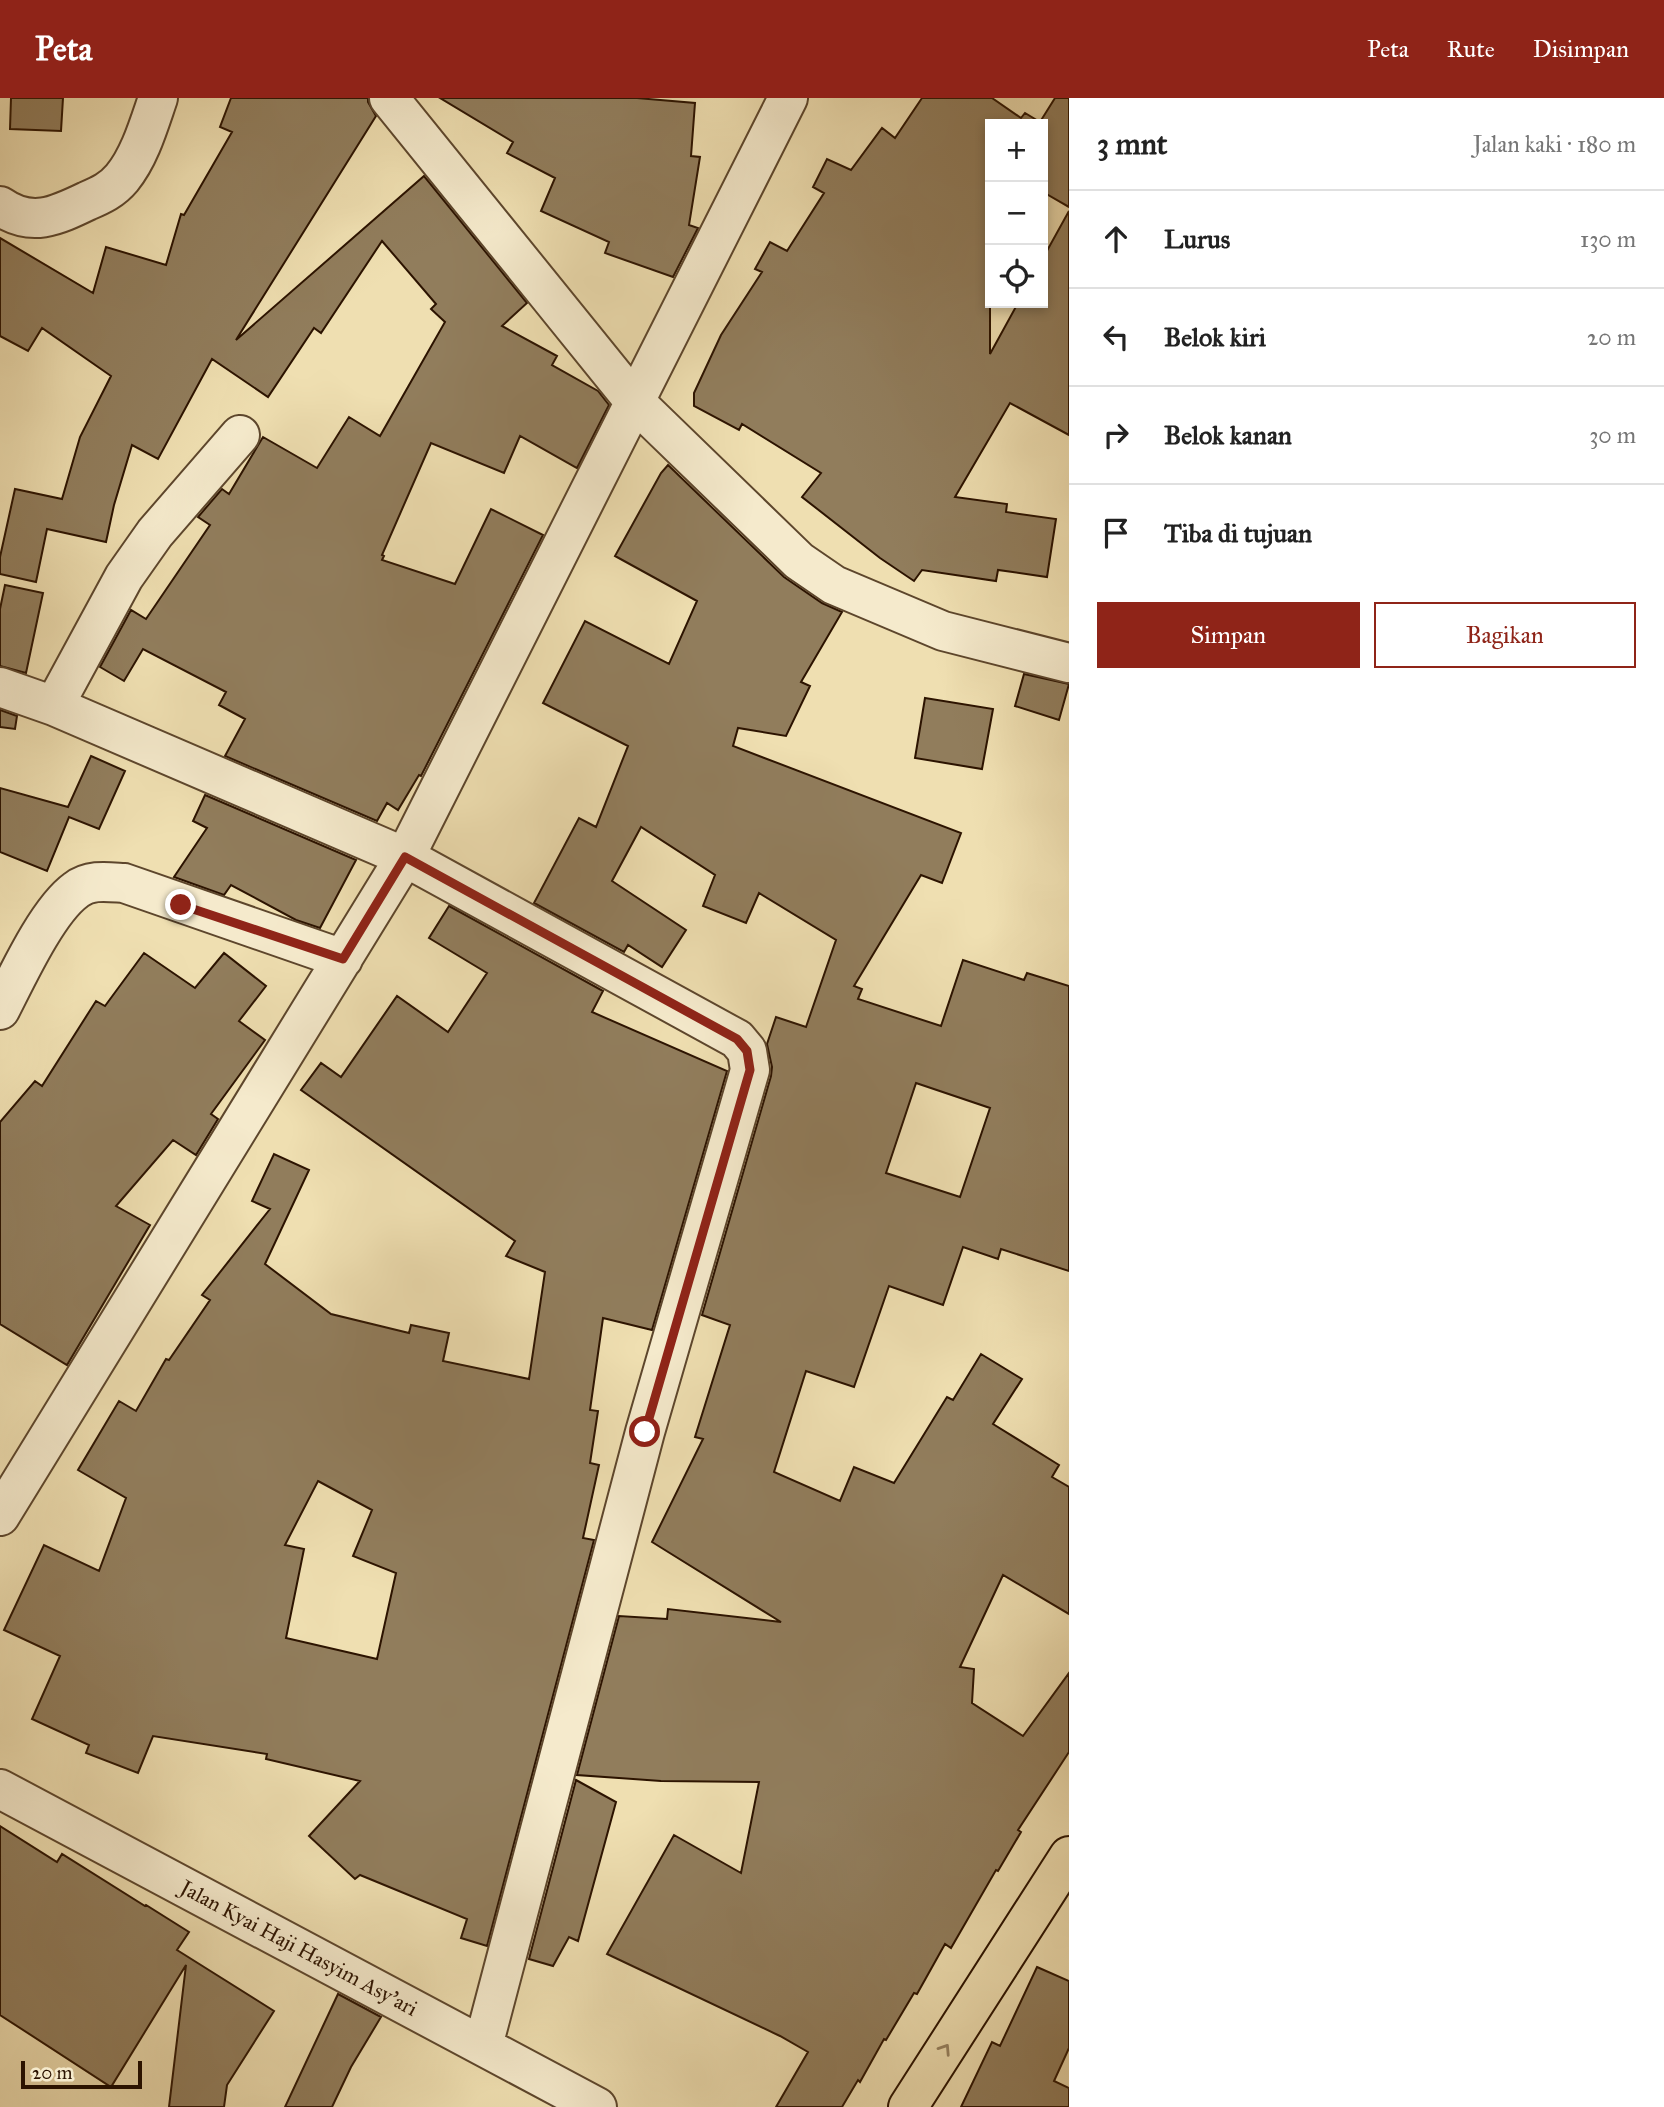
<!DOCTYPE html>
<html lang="id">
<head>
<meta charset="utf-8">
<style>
	:root { --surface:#fff; --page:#f2f2f2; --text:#222; --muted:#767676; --line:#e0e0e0; --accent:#8f2418 }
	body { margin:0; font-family:"IM FELL Great Primer",serif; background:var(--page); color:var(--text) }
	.controls { position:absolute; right:21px; top:21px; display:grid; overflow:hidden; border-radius:0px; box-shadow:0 4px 10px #0003 }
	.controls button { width:63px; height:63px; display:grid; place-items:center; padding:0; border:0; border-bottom:2px solid var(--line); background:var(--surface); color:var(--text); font:35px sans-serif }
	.scale { position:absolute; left:21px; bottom:18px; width:121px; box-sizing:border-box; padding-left:7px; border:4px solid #2c1300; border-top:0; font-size:19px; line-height:24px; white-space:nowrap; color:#2c1300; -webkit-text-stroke:5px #f5eacc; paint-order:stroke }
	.stop { position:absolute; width:21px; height:21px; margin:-16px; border:5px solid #8f2418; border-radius:50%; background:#fff }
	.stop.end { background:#8f2418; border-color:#fff; box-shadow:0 2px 7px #0008 }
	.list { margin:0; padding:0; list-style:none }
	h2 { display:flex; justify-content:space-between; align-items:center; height:91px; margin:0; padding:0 28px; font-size:30px }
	h2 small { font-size:23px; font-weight:400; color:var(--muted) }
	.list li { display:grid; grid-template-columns:46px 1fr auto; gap:21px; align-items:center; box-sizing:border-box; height:98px; padding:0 28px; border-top:2px solid var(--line) }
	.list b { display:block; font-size:26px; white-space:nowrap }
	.list em { font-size:23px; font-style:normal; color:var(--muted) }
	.actions { display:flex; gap:14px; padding:21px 28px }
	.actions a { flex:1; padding:16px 0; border:2px solid var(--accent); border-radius:0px; text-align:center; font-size:24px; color:var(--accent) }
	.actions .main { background:var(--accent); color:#fff }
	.icon { flex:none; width:38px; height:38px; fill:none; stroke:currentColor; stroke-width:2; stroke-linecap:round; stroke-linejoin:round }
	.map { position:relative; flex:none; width:1069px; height:2009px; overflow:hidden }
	header { display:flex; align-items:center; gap:42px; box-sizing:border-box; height:98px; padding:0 35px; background:var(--accent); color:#fff }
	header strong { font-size:33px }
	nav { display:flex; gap:38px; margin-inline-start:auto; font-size:24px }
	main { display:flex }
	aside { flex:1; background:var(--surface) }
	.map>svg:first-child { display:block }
</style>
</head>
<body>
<header>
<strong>Peta</strong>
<nav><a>Peta</a><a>Rute</a><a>Disimpan</a></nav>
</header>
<main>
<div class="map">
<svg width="1069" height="2009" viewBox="0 0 1069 2009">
	<rect width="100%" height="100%" fill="#efdfb1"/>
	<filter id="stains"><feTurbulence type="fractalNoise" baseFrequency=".00286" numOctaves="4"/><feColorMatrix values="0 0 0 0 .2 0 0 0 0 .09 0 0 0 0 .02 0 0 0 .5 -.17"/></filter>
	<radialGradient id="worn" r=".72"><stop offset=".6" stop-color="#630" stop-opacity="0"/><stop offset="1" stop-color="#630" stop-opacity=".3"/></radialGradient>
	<path fill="#917d5c" stroke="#2c1300" stroke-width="2" fill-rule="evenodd" d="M 11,0 L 63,0 L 61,33 L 10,31 Z
		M 231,0 L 368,0 L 368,4 L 376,18 L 236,242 L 424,78 L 527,205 L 502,228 L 557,258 L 552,267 L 598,293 L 609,307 L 577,370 L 520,338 L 504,375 L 431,345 L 382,457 L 384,458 L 382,462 L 455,486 L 491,411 L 543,437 L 421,678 L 419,677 L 398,712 L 387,705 L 377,723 L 225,658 L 245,621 L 219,607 L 226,594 L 143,551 L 124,583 L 100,569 L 131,512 L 146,521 L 210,427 L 198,419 L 222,391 L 229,396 L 263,339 L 317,370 L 349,319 L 380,338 L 445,224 L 431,211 L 436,206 L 382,143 L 321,235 L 314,230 L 268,299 L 212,261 L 158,361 L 132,347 L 114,407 L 106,444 L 47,431 L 36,484 L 0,476 L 0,459 L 15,391 L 62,401 L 80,339 L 111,278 L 42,230 L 28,253 L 0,238 L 0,140 L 93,195 L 106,149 L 166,167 L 181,116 L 184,117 L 232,34 L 220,29 Z
		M 440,0 L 637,0 L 695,5 L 691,58 L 700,59 L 689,127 L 698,130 L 673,179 L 605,155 L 609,144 L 541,113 L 555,80 L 507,55 L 513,44 Z
		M 922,0 L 992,0 L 1021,20 L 1025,15 L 1040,24 L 1055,0 L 1069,0 L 1069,109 L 1043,94 L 1043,26 L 990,26 L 990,256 L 1018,205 L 1043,205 L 1043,160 L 1069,113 L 1069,337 L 1010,305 L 955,399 L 1007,406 L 1006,414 L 1056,421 L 1047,479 L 998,472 L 996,483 L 922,472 L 914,483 L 880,460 L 802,399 L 821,375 L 742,326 L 739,332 L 694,308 L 694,295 L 721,237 L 762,174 L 755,171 L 770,144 L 787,153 L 824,95 L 813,89 L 827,61 L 851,72 L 882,30 L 895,40 Z
		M 668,367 L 784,479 L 822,505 L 842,514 L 801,584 L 810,588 L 786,638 L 738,630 L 733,648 L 961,735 L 942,785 L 921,777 L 854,888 L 862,891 L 858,901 L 941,928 L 963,862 L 1024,882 L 1027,875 L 1069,888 L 1069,1173 L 1001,1151 L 998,1161 L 963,1149 L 943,1207 L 889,1188 L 854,1289 L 806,1273 L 774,1374 L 840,1403 L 854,1369 L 894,1385 L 947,1299 L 953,1302 L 981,1256 L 1022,1281 L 993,1326 L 1059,1367 L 1052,1379 L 1069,1389 L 1069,1516 L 1003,1477 L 960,1569 L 974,1571 L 972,1605 L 1023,1638 L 1069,1575 L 1069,1654 L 1018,1732 L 1021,1734 L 998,1773 L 996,1772 L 951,1850 L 945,1846 L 917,1896 L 914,1895 L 886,1942 L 884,1941 L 860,1984 L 858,1982 L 842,2009 L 776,2009 L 808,1954 L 780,1938 L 607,1856 L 674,1737 L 741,1775 L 759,1684 L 661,1683 L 577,1677 L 619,1518 L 667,1521 L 668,1511 L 781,1524 L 652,1444 L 703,1341 L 695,1339 L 730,1227 L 702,1217 L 771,978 L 772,969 L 767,946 L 776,919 L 806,929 L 836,842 L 759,795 L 746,825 L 703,808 L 715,777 L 641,729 L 612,783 L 686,832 L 662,869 L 628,847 L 624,854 L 534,805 L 579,720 L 596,729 L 628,648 L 543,605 L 585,523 L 669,566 L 697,503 L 615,458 L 661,375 ZM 916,985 L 990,1010 L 960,1099 L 886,1075 Z
		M 5,487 L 43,495 L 26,575 L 0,568 L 0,511 Z
		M 1024,576 L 1069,586 L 1059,622 L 1015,608 Z
		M 925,600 L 993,611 L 982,671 L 915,660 Z
		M 0,612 L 17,618 L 15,631 L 0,629 Z
		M 91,658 L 125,673 L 99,731 L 69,719 L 47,773 L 0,754 L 0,690 L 68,709 Z
		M 205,697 L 356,762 L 320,830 L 296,822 L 231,787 L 224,797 L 174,779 L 207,730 L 193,723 Z
		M 449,808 L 603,893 L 592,914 L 727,973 L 652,1232 L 603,1220 L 590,1312 L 598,1313 L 590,1365 L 599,1367 L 583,1440 L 594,1442 L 487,1848 L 461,1840 L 467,1821 L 360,1777 L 355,1781 L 309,1738 L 360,1683 L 266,1661 L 267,1656 L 153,1638 L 138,1675 L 86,1655 L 89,1647 L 32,1621 L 60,1558 L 4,1532 L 44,1447 L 99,1473 L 126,1400 L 78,1372 L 119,1303 L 136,1313 L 166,1261 L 169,1262 L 210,1202 L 202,1197 L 270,1111 L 252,1103 L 274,1056 L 309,1072 L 265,1166 L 331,1216 L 409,1235 L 411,1227 L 449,1235 L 443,1263 L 529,1281 L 545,1174 L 506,1158 L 515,1143 L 301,992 L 321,965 L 341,979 L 397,898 L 448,934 L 487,875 L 429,840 ZM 318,1383 L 372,1412 L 353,1458 L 396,1475 L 377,1561 L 286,1540 L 304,1451 L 285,1447 Z
		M 144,855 L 195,890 L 224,855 L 266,888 L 239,923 L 265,942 L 211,1016 L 218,1021 L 196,1057 L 173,1042 L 116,1108 L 150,1127 L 67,1267 L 0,1226 L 0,1024 L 35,983 L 42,988 L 96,903 L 105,908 Z
		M 576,1682 L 616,1704 L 578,1843 L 569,1839 L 553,1868 L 529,1861 Z
		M 0,1728 L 57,1764 L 62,1756 L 145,1808 L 146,1807 L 189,1834 L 177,1852 L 274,1913 L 227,1987 L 224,2009 L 169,2009 L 186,1867 L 111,1989 L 0,1917 Z
		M 1037,1869 L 1069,1883 L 1069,1950 L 1054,1983 L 1069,1990 L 1069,2009 L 961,2009 L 992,1944 L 1000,1948 Z
		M 338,1896 L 381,1919 L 351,1969 L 332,2009 L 285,2009 Z"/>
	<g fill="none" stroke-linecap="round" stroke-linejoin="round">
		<g stroke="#5d462c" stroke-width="42">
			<path id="minor" d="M 389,0 L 634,303 L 799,463 L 834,487 L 943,533 L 1069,565
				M 0,108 C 31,130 56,118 87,103 C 101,97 112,92 122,80 C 140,58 149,26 158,0
				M 0,589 L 54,608 L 405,759 L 737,941 L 747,953 L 750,972 L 645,1334 L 483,1948
				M 54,608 L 124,479 L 155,435 L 240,337
				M 0,912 C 17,879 47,813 76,792 C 90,781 108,784 124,785 L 343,861
				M 0,1418 L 405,759 L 788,0
				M 0,1691 L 597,2009"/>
		</g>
		<g stroke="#2c1300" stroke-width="42">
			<path id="major" d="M 908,2009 L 1069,1758"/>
		</g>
		<use href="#minor" stroke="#f5eacc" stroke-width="38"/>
		<use href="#major" stroke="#efdfb1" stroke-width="38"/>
	</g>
	<defs><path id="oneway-chevron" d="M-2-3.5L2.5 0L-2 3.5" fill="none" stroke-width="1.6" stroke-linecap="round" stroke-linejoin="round" transform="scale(1.75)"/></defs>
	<use stroke="#978361" href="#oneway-chevron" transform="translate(945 1951) rotate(-57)"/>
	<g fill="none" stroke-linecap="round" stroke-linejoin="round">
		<path stroke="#8f2418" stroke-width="9" d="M 181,807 L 343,861 L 405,759 L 737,941 L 747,953 L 750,972 L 645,1334"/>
	</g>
	<g text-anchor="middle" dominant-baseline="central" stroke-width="5" stroke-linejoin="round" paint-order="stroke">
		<g font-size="21" fill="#2c1300" stroke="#f5eacc">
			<text transform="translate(299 1850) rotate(28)">Jalan Kyai Haji Hasyim Asy'ari</text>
		</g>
	</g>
	<rect width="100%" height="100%" filter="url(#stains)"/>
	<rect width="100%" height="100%" fill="url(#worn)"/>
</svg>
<div class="controls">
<button>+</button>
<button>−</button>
<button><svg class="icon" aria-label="locate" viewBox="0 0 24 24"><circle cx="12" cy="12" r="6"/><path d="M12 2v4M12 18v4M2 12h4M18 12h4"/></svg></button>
</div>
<div class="scale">20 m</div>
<div class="stop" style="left:645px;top:1334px"></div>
<div class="stop end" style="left:181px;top:807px"></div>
</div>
<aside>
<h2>3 mnt<small>Jalan kaki · 180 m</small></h2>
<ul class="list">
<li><svg class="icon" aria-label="ahead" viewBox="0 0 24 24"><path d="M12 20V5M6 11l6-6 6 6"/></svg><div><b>Lurus</b></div><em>130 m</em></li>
<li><svg class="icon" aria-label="left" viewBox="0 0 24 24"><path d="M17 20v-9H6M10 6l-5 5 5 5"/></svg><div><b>Belok kiri</b></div><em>20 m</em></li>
<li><svg class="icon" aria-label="right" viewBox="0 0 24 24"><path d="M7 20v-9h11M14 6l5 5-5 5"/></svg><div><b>Belok kanan</b></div><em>30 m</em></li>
<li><svg class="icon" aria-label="arrive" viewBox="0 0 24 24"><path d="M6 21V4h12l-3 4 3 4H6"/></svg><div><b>Tiba di tujuan</b></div></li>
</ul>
<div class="actions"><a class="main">Simpan</a><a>Bagikan</a></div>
</aside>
</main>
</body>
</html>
